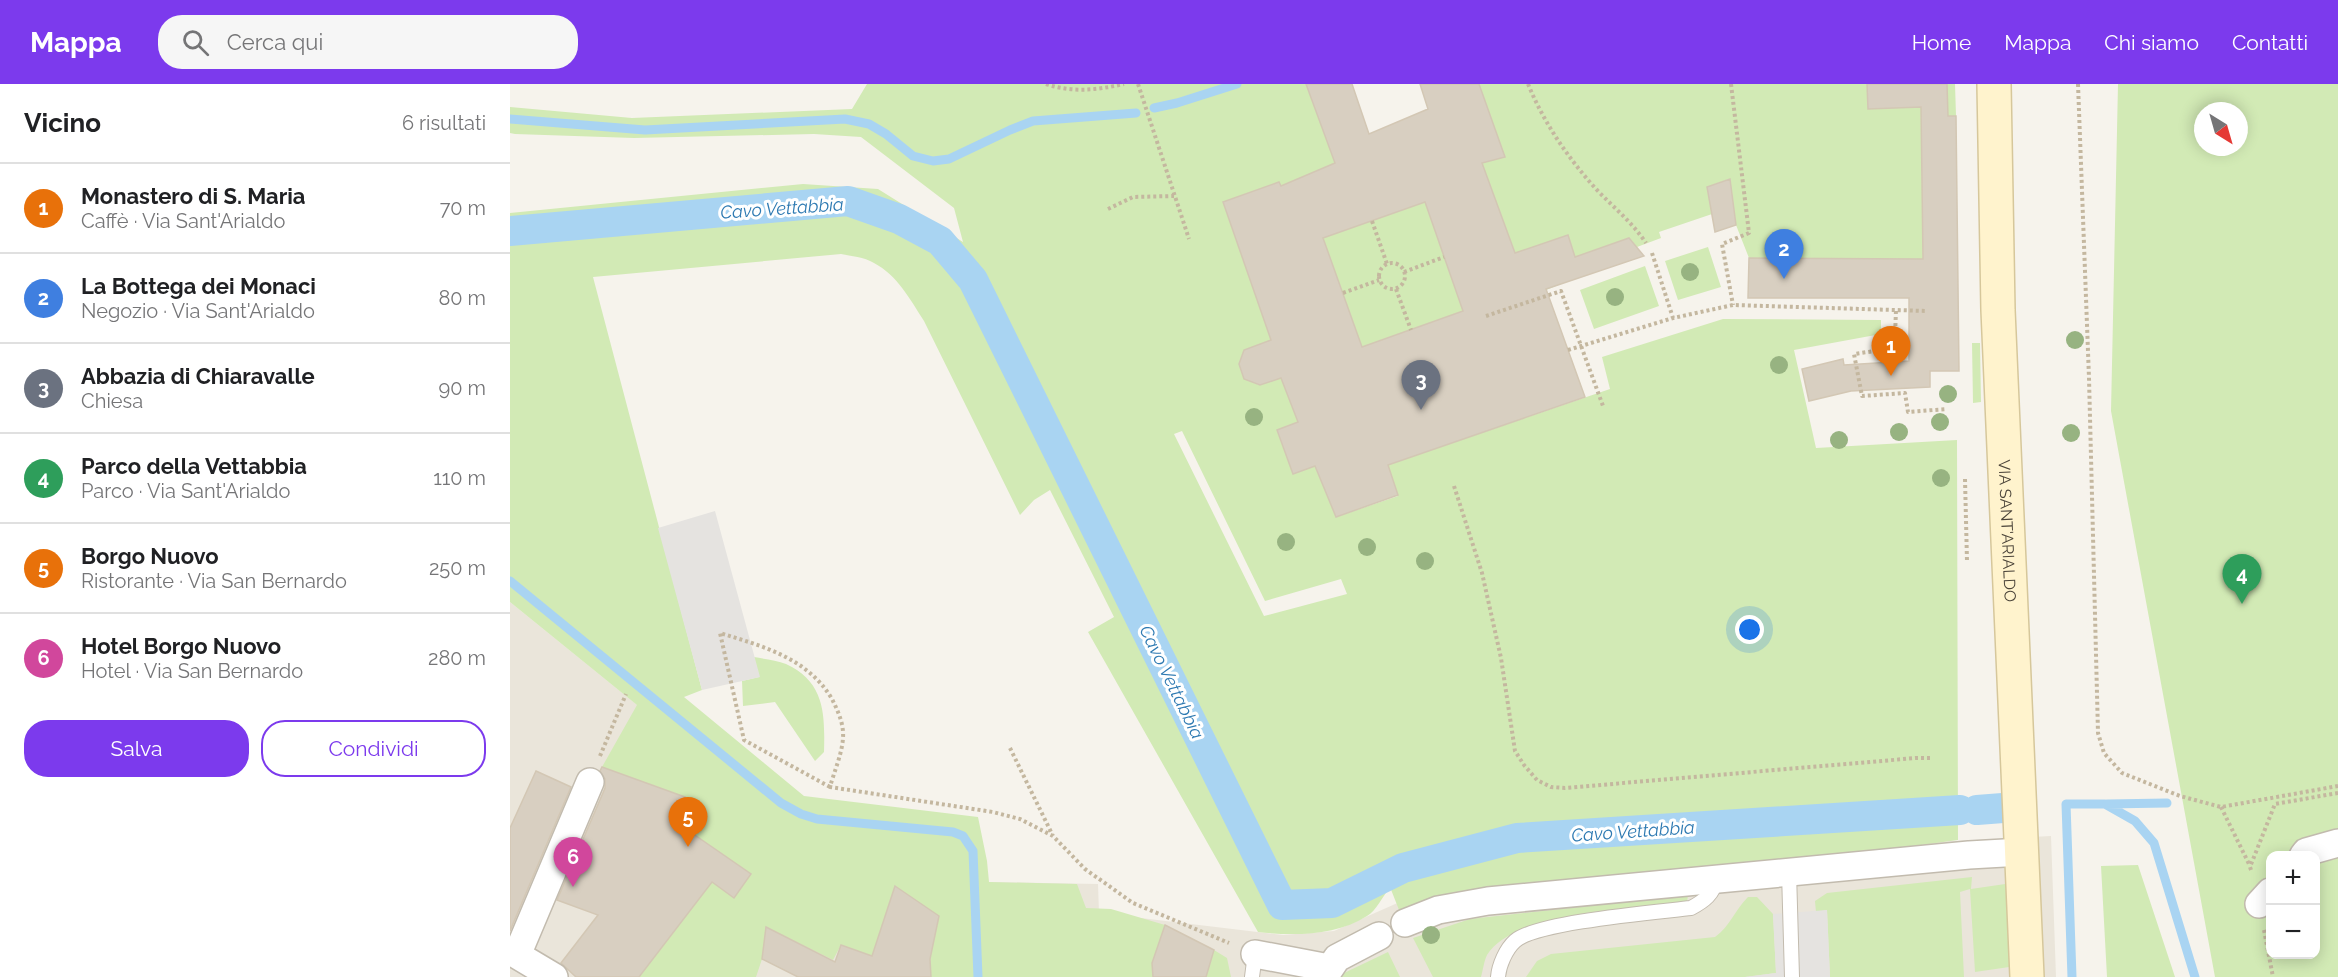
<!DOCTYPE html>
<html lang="it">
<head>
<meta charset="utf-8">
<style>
  body { margin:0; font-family:Raleway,sans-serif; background:#f6f6f6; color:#202124 }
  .controls { position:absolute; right:18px; bottom:18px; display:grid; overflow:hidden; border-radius:12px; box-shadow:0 3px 15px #0003 }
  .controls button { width:54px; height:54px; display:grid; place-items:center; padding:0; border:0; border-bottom:2px solid #e0e0e0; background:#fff; color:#202124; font:30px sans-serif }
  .compass { position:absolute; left:1684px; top:18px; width:54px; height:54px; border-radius:50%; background:#fff; box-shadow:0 3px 15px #0003; rotate:143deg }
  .you { position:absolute; left:1240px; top:546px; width:21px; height:21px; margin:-15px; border:4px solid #fff; border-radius:50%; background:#1a73e8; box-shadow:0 0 0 9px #1a73e833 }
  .badge { display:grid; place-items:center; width:39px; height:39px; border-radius:50%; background:#7c3aed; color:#fff; font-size:20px; font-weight:700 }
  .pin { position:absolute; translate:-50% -50px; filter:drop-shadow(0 2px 3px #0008) }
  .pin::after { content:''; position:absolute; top:32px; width:21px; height:18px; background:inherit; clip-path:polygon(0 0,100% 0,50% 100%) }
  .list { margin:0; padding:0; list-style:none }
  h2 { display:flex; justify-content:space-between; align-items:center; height:78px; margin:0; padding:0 24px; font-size:26px }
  h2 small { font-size:20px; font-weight:400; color:#757577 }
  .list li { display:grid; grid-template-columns:39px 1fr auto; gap:18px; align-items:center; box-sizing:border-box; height:90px; padding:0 24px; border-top:2px solid #e0e0e0 }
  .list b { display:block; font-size:22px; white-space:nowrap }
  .list p { margin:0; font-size:20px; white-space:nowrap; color:#757577 }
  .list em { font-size:20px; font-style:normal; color:#757577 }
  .actions { display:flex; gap:12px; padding:18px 24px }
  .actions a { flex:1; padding:14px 0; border:2px solid #7c3aed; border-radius:24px; text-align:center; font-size:21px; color:#7c3aed }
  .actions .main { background:#7c3aed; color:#fff }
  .icon { flex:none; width:33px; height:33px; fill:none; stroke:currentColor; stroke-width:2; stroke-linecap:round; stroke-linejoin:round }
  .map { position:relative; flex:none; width:1828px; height:893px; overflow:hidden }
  header { display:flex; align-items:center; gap:36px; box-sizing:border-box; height:84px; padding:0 30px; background:#7c3aed; color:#fff }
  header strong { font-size:28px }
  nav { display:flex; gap:33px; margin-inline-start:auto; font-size:21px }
  .search { width:420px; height:54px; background:#f6f6f6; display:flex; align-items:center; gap:15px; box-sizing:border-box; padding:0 21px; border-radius:24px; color:#757577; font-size:22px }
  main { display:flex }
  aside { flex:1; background:#fff }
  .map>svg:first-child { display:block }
</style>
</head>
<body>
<header>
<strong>Mappa</strong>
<div class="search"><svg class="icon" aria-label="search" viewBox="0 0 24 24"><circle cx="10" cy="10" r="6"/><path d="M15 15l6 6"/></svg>Cerca qui</div>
<nav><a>Home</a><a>Mappa</a><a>Chi siamo</a><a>Contatti</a></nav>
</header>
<main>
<aside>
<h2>Vicino<small>6 risultati</small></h2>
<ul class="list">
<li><span class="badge" style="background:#e8710a">1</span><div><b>Monastero di S. Maria</b><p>Caffè · Via Sant'Arialdo</p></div><em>70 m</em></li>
<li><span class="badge" style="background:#3f7fe0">2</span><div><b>La Bottega dei Monaci</b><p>Negozio · Via Sant'Arialdo</p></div><em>80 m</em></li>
<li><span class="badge" style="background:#6b7280">3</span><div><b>Abbazia di Chiaravalle</b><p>Chiesa</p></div><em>90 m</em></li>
<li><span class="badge" style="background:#2e9e5b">4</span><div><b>Parco della Vettabbia</b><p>Parco · Via Sant'Arialdo</p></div><em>110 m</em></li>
<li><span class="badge" style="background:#e8710a">5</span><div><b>Borgo Nuovo</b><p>Ristorante · Via San Bernardo</p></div><em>250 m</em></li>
<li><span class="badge" style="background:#d1479c">6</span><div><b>Hotel Borgo Nuovo</b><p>Hotel · Via San Bernardo</p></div><em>280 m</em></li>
</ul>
<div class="actions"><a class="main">Salva</a><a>Condividi</a></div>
</aside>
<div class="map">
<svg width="1828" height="893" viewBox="0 0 1828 893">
  <rect width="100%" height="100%" fill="#f6f3ec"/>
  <!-- residential -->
  <path fill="#eae5da" d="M 0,518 L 284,748 L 479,798 L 588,800 L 589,829 L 773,851 L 824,847 L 917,806 L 1330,763 L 1541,752 L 1546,893 L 0,893 Z"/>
  <!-- green -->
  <path fill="#d2eab5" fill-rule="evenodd" d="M 357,0 L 796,0 L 825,79 L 771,102 L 769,98 L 713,118 L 761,256 L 734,266 L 729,280 L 735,295 L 749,301 L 771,294 L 788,338 L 767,346 L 783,389 L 805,382 L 826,433 L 888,412 L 877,381 L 1100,305 L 1092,273 L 1213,235 L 1371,236 L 1371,250 L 1284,266 L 1306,364 L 1447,356 L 1448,756 L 891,831 L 880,803 C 873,812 866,827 857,832 C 826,852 783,852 748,848 L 578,548 L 604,533 L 540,406 L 524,416 L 510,431 L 414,237 C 400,215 387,191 364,179 C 354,173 341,172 331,170 L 83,193 L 192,606 L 174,613 L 294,712 L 468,733 L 477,777 L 479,798 L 567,800 L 576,824 L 601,825 L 655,841 L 701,876 L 704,866 L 717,874 L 721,893 L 421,893 L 420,875 L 429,832 L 385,802 L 362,872 L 331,861 L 323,876 L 256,843 L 252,875 L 246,893 L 129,893 L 194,808 L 152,763 L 224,813 L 241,790 L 166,738 L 175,713 L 92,683 L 127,621 L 0,518 L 0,129 L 293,100 L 368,105 L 453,158 L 444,124 L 351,53 L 304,50 L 124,54 L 5,50 L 0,49 L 0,23 L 122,34 L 342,25 ZM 672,347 L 755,517 L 831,495 L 837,510 L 754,532 L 664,350 Z
    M 969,0 L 1445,0 L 1446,32 L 1411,33 L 1413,175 L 1239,174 L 1226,141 L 1219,95 L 1197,103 L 1200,119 L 1205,129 L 1149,148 L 1151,154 L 1127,163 L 1119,154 L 1065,173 L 1058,151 L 1051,200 L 1021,212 L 972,79 Z
    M 1608,0 L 1828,0 L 1828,893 L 1705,893 L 1601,327 ZM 1693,27 L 1729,27 L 1729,63 L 1693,63 ZM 1760,772 L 1806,772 L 1806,870 L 1760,870 Z
    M 915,118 L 953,227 L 852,263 L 813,154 Z
    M 1198,163 L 1211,203 L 1168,216 L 1155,177 Z
    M 1135,182 L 1149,222 L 1084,245 L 1070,206 Z
    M 1462,259 L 1470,259 L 1471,318 L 1463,319 Z
    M 244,573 C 254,575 267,576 276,580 C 315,598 315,630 314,668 L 305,677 L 265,618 L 233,622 L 232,597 L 249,593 Z
    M 1628,781 L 1665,893 L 1597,893 L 1591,782 Z
    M 1462,793 L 1461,805 L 1502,799 L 1506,882 L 1465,888 L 1460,805 L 1450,808 L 1454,893 L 1320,893 L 1317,826 L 1306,828 L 1305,817 L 1317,809 Z
    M 1178,811 L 1177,818 C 1129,824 1004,827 977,871 C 974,877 973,886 971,893 L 923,893 L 903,854 L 960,835 Z
    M 1238,813 L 1247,813 L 1263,830 L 1266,889 L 1235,893 L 1016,893 L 1027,877 L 1041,870 L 1205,853 C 1221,841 1224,827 1238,813 Z
    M 878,868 L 890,893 L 832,893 L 832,890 Z"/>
  <!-- parking -->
  <path fill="#e5e3e0" d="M 205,427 L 250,593 L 192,606 L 148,444 Z
    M 1317,826 L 1320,893 L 1235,893 L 1266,889 L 1263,830 Z"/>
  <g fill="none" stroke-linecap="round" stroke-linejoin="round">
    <!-- stream -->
    <path stroke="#a9d4f2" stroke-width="9" d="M 644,24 L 667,19 L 727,0
      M 0,35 L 135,46 L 335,35 L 359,40 L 376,50 L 403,72 L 423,77 L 439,75 L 500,46 L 523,37 L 626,29
      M 0,497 L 271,719 L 291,730 L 307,735 L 443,748 L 453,752 L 463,767 L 468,893
      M 1597,720 L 1657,719
      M 1562,893 L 1556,720 L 1595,720 L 1625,737 L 1644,759 L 1685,893"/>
    <!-- canal -->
    <path stroke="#a9d4f2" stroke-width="30" d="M 0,147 L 338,117 L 389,135 L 430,157 L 463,196 L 772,821 L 822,819 L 893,784 L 1007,754 L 1450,726
      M 1467,726 L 1493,724"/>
  </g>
  <!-- building -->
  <path fill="#d8cfc1" stroke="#d3c7b4" stroke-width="1.5" fill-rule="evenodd" d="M 796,0 L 842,0 L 859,50 L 918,25 L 910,0 L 969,0 L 995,73 L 972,79 L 1005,169 L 1058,151 L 1065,173 L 1119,154 L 1134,172 L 1036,205 L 1075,313 L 878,381 L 888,411 L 826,433 L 805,382 L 783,390 L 767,346 L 788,338 L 771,294 L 750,301 L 734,295 L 729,280 L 734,266 L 761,256 L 713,118 L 769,98 L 771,102 L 825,79 ZM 915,118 L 953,227 L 852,263 L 813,154 Z
    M 1357,0 L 1437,0 L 1438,32 L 1446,32 L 1449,287 L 1420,287 L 1420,303 L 1341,307 L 1299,317 L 1292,285 L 1333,275 L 1334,281 L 1399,277 L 1399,214 L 1238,214 L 1239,174 L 1413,175 L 1411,23 L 1358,25 Z
    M 1220,95 L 1226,141 L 1205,148 L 1197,103 Z
    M 92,683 L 175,713 L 166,738 L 241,790 L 224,814 L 202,798 L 129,893 L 66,893 L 51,879 L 88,831 L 47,816 L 95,704 L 95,695 L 90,687 Z
    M 26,687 L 61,703 L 0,847 L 0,744 Z
    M 385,802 L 429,832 L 420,875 L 421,893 L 288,893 L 252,875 L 256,843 L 325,878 L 331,861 L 362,872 Z
    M 655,841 L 704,866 L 696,893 L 643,893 L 642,879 Z"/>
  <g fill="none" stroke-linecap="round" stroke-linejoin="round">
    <!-- lane casing -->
    <g stroke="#c2bbae" stroke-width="16">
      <path id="lane" d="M 1279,788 L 1282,893
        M 742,893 L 745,870
        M 988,893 C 989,881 996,865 1005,857 C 1026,838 1148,828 1181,824 C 1194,817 1204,810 1206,795"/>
    </g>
    <!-- street casing -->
    <g stroke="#c2bbae" stroke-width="30">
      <path id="street" d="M 1793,772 L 1796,768 L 1828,759
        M 1749,820 L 1760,808
        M 895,839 L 928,826 L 978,817 L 1459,771 L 1512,768
        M 745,870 L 819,884
        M 44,893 L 7,871 L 80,698
        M 814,893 L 827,874 L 869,852"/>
    </g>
    <!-- secondary casing -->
    <g stroke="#d6c79b" stroke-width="36">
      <g id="secondary">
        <path id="s1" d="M 1484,0 L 1488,226 L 1517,893"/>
      </g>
    </g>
    <!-- path -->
    <path stroke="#c4b79f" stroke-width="4" stroke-dasharray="3 3" stroke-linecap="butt" d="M 536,0 C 563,9 587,6 614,0
      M 628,0 L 679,155
      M 1018,0 C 1034,39 1058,74 1086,105 C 1103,123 1122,138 1136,159
      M 1221,0 L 1239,149 L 1212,160 L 1223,221
      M 1568,0 L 1579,294 L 1588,649 L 1594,669 L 1612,689 L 1670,712 L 1711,723 L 1828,702
      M 598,125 L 623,113 L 664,112
      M 862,137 L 877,180
      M 1142,169 L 1163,234
      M869 192a13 13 0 1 1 26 0a13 13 0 1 1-26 0Z
      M 894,188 L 934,173
      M 886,205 L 901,246
      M 833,209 L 869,196
      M 976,232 L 1051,207 L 1093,322
      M 1385,264 L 1344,270 L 1352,312 L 1395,309 L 1398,328 L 1437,325
      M 1058,266 L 1163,234 L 1223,221 L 1417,227
      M 1384,278 L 1386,226
      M 1455,395 L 1457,477
      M 944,402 L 972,489 L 991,574 L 1005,667 L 1014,681 L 1027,696 L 1041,703 L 1055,704 L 1406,674 L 1423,674
      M 500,664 L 543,752
      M 90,672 L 116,610
      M 320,703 L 234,656 L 210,549 C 252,562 298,574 322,615 C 328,627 334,640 333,654 C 332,670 324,688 320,703 L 483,728 L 510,735 L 543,752 L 575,785 L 623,819 L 719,859
      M 1711,723 L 1740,782
      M 1741,786 L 1740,783 L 1765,720 L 1828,709
      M 1754,846 L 1763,893"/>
    <!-- lane -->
    <use href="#lane" stroke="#fff" stroke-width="14"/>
    <!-- street -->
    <use href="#street" stroke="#fff" stroke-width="27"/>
    <!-- secondary -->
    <use href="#secondary" stroke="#fff3cd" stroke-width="33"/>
  </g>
  <!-- trees -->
  <g fill="#97b381">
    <circle cx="1180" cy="188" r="9"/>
    <circle cx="1105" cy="213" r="9"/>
    <circle cx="1565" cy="256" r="9"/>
    <circle cx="1269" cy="281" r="9"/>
    <circle cx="1438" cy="310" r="9"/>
    <circle cx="744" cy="333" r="9"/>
    <circle cx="1430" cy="338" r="9"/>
    <circle cx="1389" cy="348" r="9"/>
    <circle cx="1561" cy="349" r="9"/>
    <circle cx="1329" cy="356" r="9"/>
    <circle cx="1431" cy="394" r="9"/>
    <circle cx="776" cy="458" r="9"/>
    <circle cx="857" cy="463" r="9"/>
    <circle cx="915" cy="477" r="9"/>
    <circle cx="921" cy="851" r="9"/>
  </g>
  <g text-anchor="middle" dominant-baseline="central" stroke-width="6" stroke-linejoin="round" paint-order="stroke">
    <!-- street labels -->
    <g font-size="16" fill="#4b4439" stroke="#fff">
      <text stroke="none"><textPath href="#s1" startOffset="447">VIA SANT'ARIALDO</textPath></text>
    </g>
    <!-- water labels -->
    <g font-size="18" font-style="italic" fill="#2e7ab2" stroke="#fff">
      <text transform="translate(272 124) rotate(-4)">Cavo Vettabbia</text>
      <text transform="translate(662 598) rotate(64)">Cavo Vettabbia</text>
      <text transform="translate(1123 747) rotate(-4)">Cavo Vettabbia</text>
    </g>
  </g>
</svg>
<div class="controls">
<button>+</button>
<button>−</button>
</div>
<svg class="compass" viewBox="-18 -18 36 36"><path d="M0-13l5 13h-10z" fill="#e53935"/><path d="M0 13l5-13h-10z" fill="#757577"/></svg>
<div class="you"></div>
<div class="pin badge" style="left:1381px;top:292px;background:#e8710a">1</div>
<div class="pin badge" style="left:1274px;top:195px;background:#3f7fe0">2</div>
<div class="pin badge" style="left:911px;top:326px;background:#6b7280">3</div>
<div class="pin badge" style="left:1732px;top:520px;background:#2e9e5b">4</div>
<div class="pin badge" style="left:178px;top:763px;background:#e8710a">5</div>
<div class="pin badge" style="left:63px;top:803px;background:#d1479c">6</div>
</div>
</main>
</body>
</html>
